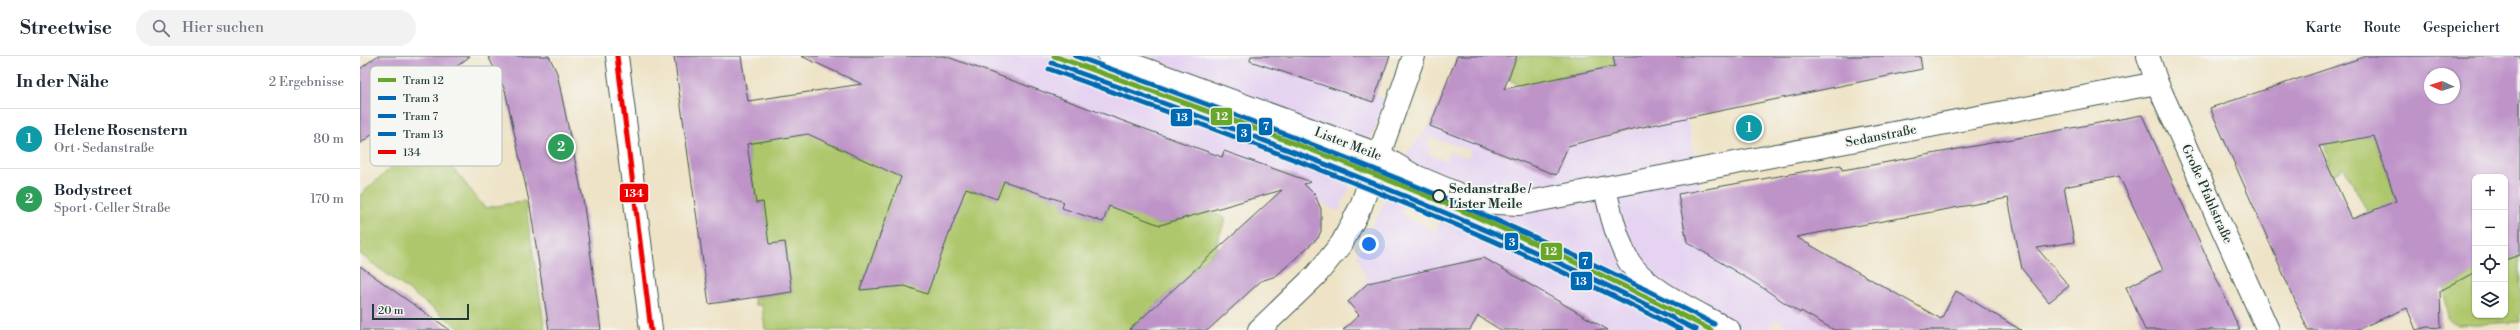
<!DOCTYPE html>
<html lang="de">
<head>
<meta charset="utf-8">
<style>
  body { margin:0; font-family:"Libre Bodoni",serif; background:#f2f2f3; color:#1f2937 }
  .controls { position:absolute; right:12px; bottom:12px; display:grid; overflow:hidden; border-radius:8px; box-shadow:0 1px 3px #0004 }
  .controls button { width:36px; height:36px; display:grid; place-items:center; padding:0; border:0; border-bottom:1px solid #e0e1e3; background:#fff; color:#1f2937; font:20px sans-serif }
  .compass { position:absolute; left:2064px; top:12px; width:36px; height:36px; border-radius:50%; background:#fff; box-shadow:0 1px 3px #0004; rotate:273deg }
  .scale { position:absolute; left:12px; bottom:10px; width:97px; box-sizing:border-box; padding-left:4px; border:2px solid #1f3d34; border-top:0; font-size:11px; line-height:14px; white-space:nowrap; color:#1f3d34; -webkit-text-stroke:3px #f6f6f2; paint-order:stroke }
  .you { position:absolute; left:1009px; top:188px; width:14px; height:14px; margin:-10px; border:3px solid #fff; border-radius:50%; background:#1a73e8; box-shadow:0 0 0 6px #1a73e833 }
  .badge { display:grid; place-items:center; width:26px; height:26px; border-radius:50%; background:#1f6fb2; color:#fff; font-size:13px; font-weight:700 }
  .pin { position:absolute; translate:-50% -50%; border:2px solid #fff; box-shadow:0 1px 4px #0006 }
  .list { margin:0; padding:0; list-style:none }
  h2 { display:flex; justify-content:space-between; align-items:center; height:52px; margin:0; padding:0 16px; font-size:17px }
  h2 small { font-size:13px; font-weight:400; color:#747a83 }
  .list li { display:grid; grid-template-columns:26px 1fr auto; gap:12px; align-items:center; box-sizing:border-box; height:60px; padding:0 16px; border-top:1px solid #e0e1e3 }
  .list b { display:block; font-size:15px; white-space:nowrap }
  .list p { margin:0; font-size:13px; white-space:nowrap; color:#747a83 }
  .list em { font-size:13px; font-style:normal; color:#747a83 }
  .icon { flex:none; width:22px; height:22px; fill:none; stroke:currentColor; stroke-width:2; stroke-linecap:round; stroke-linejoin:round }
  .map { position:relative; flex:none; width:2160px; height:274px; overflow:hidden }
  header { display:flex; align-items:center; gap:24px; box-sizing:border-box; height:56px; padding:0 20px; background:#fff; border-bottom:1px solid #e0e1e3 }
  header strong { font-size:19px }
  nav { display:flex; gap:22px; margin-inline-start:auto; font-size:14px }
  .search { width:280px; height:36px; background:#f2f2f3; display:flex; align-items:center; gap:10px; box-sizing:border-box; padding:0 14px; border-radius:22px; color:#747a83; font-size:15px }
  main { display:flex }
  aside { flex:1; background:#fff }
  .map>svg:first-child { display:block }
</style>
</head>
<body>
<header>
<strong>Streetwise</strong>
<div class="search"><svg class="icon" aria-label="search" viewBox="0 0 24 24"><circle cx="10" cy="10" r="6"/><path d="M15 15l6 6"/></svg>Hier suchen</div>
<nav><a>Karte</a><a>Route</a><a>Gespeichert</a></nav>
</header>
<main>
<aside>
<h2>In der Nähe<small>2 Ergebnisse</small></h2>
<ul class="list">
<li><span class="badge" style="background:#0f9aa8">1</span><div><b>Helene Rosenstern</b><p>Ort · Sedanstraße</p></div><em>80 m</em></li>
<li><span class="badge" style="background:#2e9e5b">2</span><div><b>Bodystreet</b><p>Sport · Celler Straße</p></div><em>170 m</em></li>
</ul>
</aside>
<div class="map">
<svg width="2160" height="274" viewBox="0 0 2160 274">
  <rect width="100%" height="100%" fill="#f6f6f2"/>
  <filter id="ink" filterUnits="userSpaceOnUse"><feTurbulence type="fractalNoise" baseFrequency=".025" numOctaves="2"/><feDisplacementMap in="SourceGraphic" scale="8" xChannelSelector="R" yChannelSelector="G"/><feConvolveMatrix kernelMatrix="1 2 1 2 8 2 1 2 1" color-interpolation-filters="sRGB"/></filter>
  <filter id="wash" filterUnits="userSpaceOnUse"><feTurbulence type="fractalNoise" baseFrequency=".012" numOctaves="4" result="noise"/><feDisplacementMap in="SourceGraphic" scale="16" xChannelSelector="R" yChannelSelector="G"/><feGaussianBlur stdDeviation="0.9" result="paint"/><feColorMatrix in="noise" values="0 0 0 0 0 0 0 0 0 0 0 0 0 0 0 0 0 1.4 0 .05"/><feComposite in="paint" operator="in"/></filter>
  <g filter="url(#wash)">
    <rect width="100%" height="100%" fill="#eee3c6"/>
    <!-- built -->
    <path fill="#e5d3f1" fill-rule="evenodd" d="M 585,0 L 905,0 L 1008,34 L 1026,45 L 979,156 L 930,130 L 862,101 Z
      M 1327,62 L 1341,134 L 1318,139 L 1319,141 L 1423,244 L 1474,274 L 1430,274 L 1431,272 L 1415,263 L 1409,274 L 1249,274 L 1126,203 L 1008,227 L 997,199 L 1022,152 L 1041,104 L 1070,70 L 1196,119 L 1208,90 ZM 1070,81 L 1110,94 L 1109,102 L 1089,96 L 1086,105 L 1068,98 L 1070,91 L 1079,94 L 1067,89 ZM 1081,147 L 1083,156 L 1076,176 L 1041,158 L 1044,149 L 1059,155 Z"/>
    <!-- green -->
    <path fill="#afc76c" stroke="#678250" d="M 1157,0 L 1253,0 L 1255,10 L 1196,22 L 1196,40 L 1172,36 L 1148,23 Z
      M 48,56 L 125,152 L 165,145 L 185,274 L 102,274 L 0,198 L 0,139 L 32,111 L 12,83 Z
      M 461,69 L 464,86 L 501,103 L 503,101 L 531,101 L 562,158 L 531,147 L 500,234 L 605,132 L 637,143 L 644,125 L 669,133 L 705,141 L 702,152 L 743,166 L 750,148 L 800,169 L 828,161 L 834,145 L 844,154 L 866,162 L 856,188 L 859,191 L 769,274 L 408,274 L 405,273 L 402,249 L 395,249 L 394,242 L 432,236 L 425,186 L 386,192 L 379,175 L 407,170 L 403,146 L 396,147 L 386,81 L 428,81 L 445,79 L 445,72 Z
      M 1962,78 L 2014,80 L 2036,145 L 2019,178 L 1984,111 L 1972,120 L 1937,135 L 1934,124 L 1969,108 Z
      M 2160,199 L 2160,266 L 2098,269 L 2087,262 L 2085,232 L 2115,216 L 2115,259 L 2145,259 L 2145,204 Z"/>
    <g id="blocks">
      <!-- building -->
      <path fill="#be93c8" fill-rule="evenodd" d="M 17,0 L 110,0 L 0,88 L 0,13 Z
        M 128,0 L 189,0 L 197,17 L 223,143 L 241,274 L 189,274 L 170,150 L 145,34 Z
        M 314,0 L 381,0 L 388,45 L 502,28 L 441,0 L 585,0 L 862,101 L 864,95 L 951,126 L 944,128 L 955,139 L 961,153 L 961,175 L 958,182 L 916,220 L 901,225 L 848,274 L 769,274 L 922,134 L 800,169 L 749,150 L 743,166 L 702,152 L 704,146 L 644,125 L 637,143 L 606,132 L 567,238 L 545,230 L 500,234 L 541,121 L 448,78 L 387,88 L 396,147 L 403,146 L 409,188 L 425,186 L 432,236 L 349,248 Z
        M 891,0 L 1030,0 L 1013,46 L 890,5 Z
        M 1097,0 L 1157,0 L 1144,33 L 1255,10 L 1253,0 L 1560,0 L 1562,13 L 1268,74 L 1208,90 L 1196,119 L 1070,70 Z
        M 2007,0 L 2160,0 L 2160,199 L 2145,204 L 2145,121 L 2115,121 L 2115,216 L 2080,235 L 2081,272 L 2067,271 L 2056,274 L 2047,252 L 1996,274 L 1948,274 L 1850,52 ZM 2070,18 L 2094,18 L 2094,42 L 2070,42 ZM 2014,80 L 2036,145 L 1992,163 L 1959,90 Z
        M 1782,59 L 1880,274 L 1785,274 L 1766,231 L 1803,214 L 1759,120 L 1704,131 L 1714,186 L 1677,192 L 1709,230 L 1689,246 L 1662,213 L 1648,142 L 1436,181 L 1581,263 L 1596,235 L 1661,274 L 1474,274 L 1441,255 L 1440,257 L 1403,232 L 1327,186 L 1318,138 L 1481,109 L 1482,114 L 1512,109 Z
        M 1124,202 L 1248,274 L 1141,274 L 1118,260 L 1110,274 L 983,274 L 999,259 L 988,246 L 1008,227 Z
        M 0,210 L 37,237 L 90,274 L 0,274 Z"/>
    </g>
  </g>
  <g filter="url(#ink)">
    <use href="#blocks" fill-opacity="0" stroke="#3e564a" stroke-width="1"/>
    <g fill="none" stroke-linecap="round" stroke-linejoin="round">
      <!-- minor casing -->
      <g stroke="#3e564a" stroke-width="24">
        <path id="minor" d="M 257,0 L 291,274
          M 749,0 L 1018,98 L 1053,119 L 1117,146 L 1159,148 L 1797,27
          M 1788,0 L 1797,27 L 1908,274
          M 1245,132 C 1250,156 1256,180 1267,202 C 1283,233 1340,257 1369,274
          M 899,274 L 956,219 L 982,187 L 1001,150 L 1054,0"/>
      </g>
      <!-- minor -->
      <use href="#minor" stroke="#fff" stroke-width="22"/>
      <!-- bus-1 casing -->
      <g stroke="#f6f6f2" stroke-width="8">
        <path id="bus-1" d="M 257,0 L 291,274"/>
      </g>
      <!-- bus-1 -->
      <use href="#bus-1" stroke="#e00" stroke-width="5"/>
      <!-- tram-1 casing -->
      <g stroke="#f6f6f2" stroke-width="8">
        <path id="tram-1" d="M 694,0 C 834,50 975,100 1112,159 C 1193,195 1272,233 1351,274"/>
      </g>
      <!-- tram-2 casing -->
      <g stroke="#f6f6f2" stroke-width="8">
        <path id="tram-2" d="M 692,7 C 911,85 1129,166 1336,274"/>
      </g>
      <!-- tram-3 casing -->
      <g stroke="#f6f6f2" stroke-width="8">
        <path id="tram-3" d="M 715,0 C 934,79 1147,160 1354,268"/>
      </g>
      <!-- tram-4 casing -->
      <g stroke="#f6f6f2" stroke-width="8">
        <path id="tram-4" d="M 689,13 C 904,90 1118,169 1321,274"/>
      </g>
      <!-- tram-1 -->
      <use href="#tram-1" stroke="#69a62c" stroke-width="5"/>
      <!-- tram-2 -->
      <use href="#tram-2" stroke="#0069b4" stroke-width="5"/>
      <!-- tram-3 -->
      <use href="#tram-3" stroke="#0069b4" stroke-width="5"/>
      <!-- tram-4 -->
      <use href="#tram-4" stroke="#0069b4" stroke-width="5"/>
    </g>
  </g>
  <!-- markers -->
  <circle fill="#f6f6f2" stroke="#1f3d34" stroke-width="2" cx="1079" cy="140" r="6"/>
  <g text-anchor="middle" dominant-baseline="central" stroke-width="4" stroke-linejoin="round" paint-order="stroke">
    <!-- street labels -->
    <g font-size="13" fill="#1f3d34" stroke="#f6f6f2">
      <text transform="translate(1521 80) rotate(-11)">Sedanstraße</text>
      <text transform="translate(988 88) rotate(21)">Lister Meile</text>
      <text transform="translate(1847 138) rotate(66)">Große Pfahlstraße</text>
    </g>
    <!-- stop labels -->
    <g font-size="13" font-weight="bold" fill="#1f3d34" stroke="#f6f6f2" text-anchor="start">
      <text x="1089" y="133">Sedanstraße /<tspan x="1089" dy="15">Lister Meile</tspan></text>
    </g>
  </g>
  <!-- legend -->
  <rect x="10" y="10" width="132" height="100" rx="6" fill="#f6f6f2" stroke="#b6beb9" stroke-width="1"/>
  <rect x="18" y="22" width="18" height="4" fill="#69a62c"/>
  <rect x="18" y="40" width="18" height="4" fill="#0069b4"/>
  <rect x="18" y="58" width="18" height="4" fill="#0069b4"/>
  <rect x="18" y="76" width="18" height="4" fill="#0069b4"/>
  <rect x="18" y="94" width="18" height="4" fill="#e00"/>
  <g font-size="11" fill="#1f3d34">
    <text x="43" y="28">Tram 12</text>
    <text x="43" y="46">Tram 3</text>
    <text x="43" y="64">Tram 7</text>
    <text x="43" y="82">Tram 13</text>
    <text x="43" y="100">134</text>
  </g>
  <g stroke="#f6f6f2" stroke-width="1.5">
    <rect x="850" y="51" width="23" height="19" rx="4" fill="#69a62c"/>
    <rect x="810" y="52" width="23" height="19" rx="4" fill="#0069b4"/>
    <rect x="898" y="61" width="15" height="19" rx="4" fill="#0069b4"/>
    <rect x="876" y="67" width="16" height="20" rx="4" fill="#0069b4"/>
    <rect x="259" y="127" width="30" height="20" rx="4" fill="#e00"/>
    <rect x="1144" y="176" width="15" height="19" rx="4" fill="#0069b4"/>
    <rect x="1180" y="186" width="23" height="19" rx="4" fill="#69a62c"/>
    <rect x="1218" y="195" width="15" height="19" rx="4" fill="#0069b4"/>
    <rect x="1210" y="215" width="23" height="20" rx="4" fill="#0069b4"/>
  </g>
  <g font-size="11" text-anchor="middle" font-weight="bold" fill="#fff">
    <text x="862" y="64">12</text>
    <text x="822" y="65">13</text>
    <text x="906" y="74">7</text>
    <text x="884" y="81">3</text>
    <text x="274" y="141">134</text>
    <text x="1152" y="190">3</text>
    <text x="1191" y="199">12</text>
    <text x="1225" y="209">7</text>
    <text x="1221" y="229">13</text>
  </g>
</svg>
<div class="controls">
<button>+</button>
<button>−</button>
<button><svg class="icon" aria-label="locate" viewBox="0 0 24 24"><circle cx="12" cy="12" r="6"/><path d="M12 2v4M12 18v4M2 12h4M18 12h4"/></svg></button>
<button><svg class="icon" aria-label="layers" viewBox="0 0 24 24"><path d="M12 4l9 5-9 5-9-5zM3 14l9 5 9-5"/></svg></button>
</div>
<svg class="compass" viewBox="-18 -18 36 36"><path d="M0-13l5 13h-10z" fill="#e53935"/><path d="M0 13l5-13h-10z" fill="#747a83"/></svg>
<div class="scale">20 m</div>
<div class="you"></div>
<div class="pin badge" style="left:1389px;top:72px;background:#0f9aa8">1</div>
<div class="pin badge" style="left:201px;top:91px;background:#2e9e5b">2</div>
</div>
</main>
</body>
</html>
